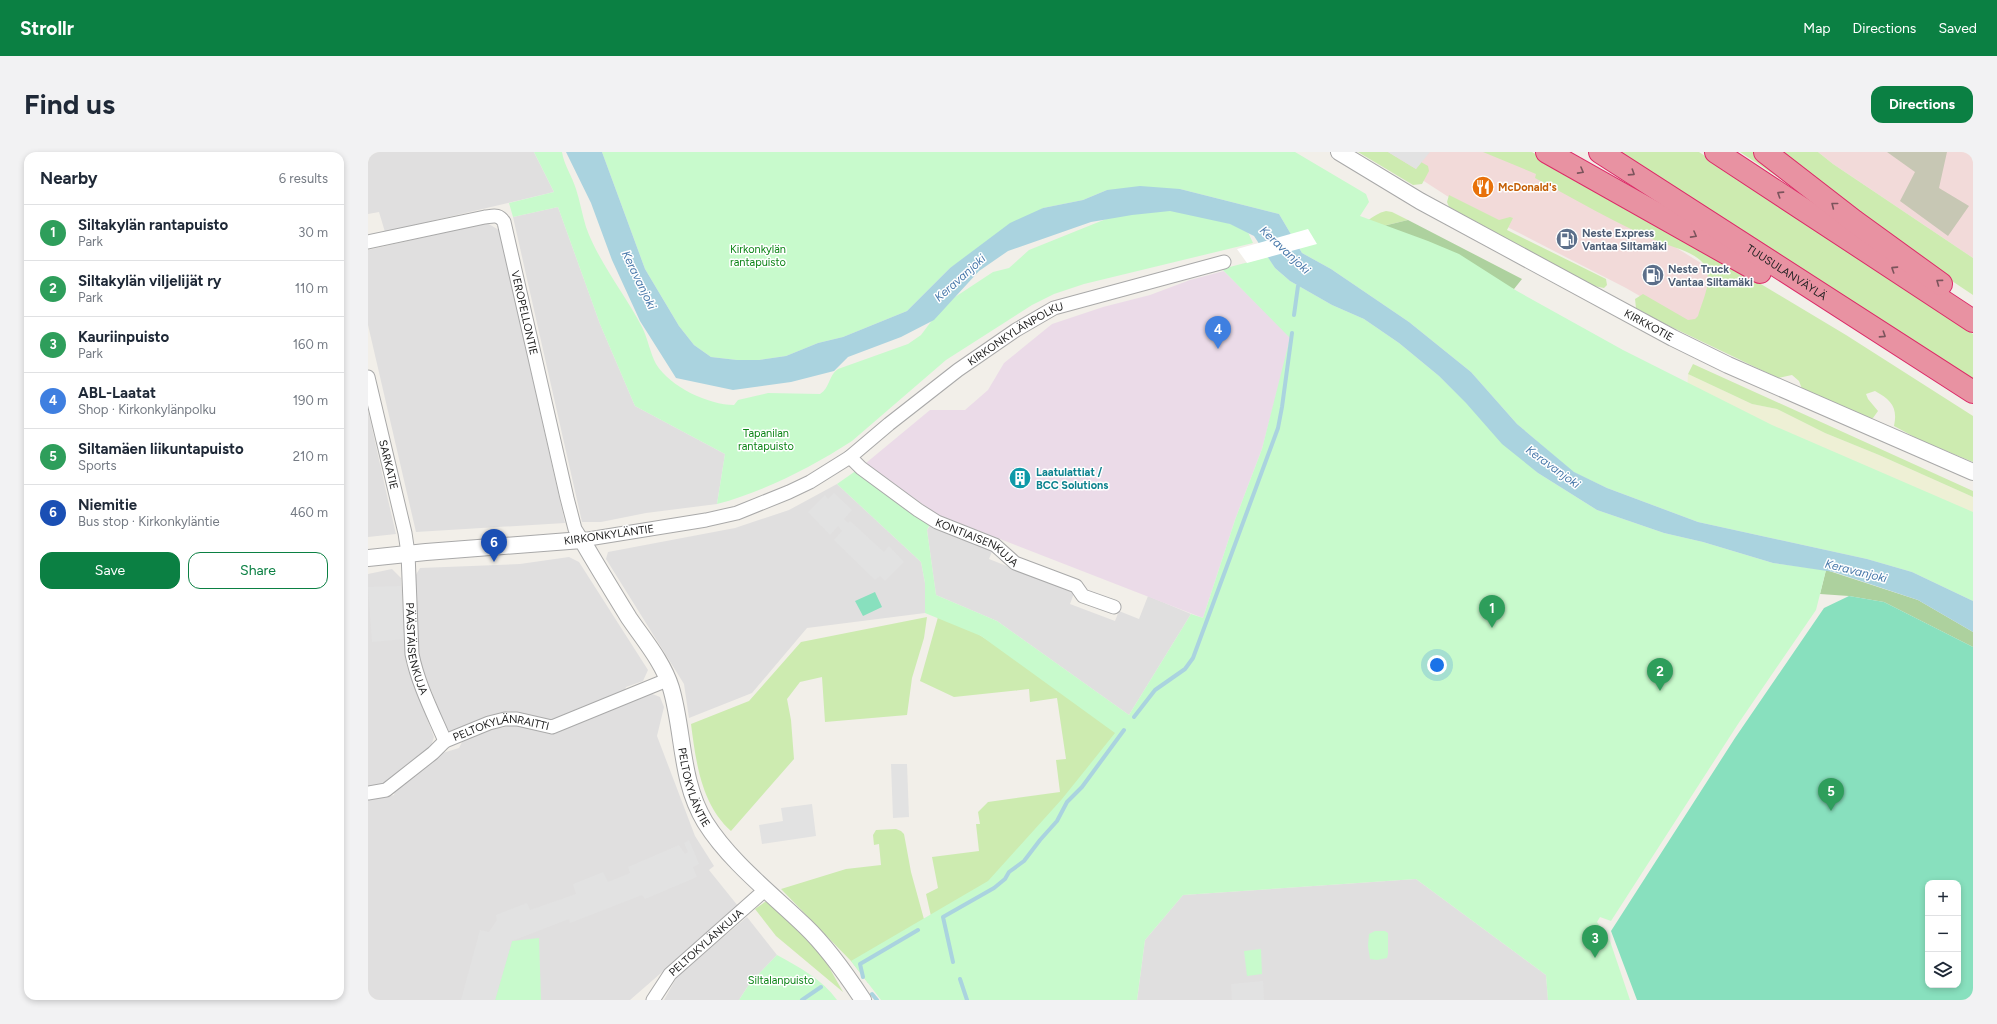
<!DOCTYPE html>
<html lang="en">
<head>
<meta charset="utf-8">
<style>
  body { margin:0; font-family:Figtree,sans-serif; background:#f2f2f3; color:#1f2937 }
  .controls { position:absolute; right:12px; bottom:12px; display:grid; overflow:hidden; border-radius:8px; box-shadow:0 2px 6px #0003 }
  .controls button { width:36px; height:36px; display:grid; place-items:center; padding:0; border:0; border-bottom:1px solid #e0e1e3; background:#fff; color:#1f2937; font:20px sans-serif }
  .you { position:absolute; left:1069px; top:513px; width:14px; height:14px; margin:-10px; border:3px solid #fff; border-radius:50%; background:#1a73e8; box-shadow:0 0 0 6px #1a73e833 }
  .badge { display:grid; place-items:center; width:26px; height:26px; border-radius:50%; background:#0b8043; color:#fff; font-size:13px; font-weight:700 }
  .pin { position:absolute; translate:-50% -33px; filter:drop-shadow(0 1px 2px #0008) }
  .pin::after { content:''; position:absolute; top:21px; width:14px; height:12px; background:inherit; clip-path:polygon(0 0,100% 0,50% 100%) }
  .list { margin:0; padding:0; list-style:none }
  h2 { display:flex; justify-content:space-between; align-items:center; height:52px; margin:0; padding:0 16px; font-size:17px }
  h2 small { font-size:13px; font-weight:400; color:#747a83 }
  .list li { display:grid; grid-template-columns:26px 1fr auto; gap:12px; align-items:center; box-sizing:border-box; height:56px; padding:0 16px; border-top:1px solid #e0e1e3 }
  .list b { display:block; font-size:15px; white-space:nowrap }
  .list p { margin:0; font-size:13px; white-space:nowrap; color:#747a83 }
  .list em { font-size:13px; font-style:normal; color:#747a83 }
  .actions { display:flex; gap:8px; padding:12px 16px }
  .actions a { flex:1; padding:9px 0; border:1px solid #0b8043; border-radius:12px; text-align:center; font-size:14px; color:#0b8043 }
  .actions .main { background:#0b8043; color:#fff }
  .icon { flex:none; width:22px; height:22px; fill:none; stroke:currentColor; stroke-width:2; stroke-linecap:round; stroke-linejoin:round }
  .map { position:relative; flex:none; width:1605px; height:848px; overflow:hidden; border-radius:12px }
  header { display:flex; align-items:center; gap:24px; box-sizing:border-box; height:56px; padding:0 20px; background:#0b8043; color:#fff }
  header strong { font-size:19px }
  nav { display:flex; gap:22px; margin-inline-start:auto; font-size:14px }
  .intro { display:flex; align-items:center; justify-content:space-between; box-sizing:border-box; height:96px; padding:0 24px }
  h1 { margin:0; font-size:28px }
  .button { padding:10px 18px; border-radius:12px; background:#0b8043; color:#fff; font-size:14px; font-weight:700 }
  main { display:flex; gap:24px; padding:0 24px }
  aside { flex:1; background:#fff; border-radius:12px; box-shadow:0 2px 6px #0003 }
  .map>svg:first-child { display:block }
</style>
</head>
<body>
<header>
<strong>Strollr</strong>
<nav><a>Map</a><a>Directions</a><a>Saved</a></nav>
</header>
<div class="intro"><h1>Find us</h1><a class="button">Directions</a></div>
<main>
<aside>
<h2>Nearby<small>6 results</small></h2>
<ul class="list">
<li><span class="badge" style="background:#2e9e5b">1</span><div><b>Siltakylän rantapuisto</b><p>Park</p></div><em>30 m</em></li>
<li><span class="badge" style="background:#2e9e5b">2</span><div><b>Siltakylän viljelijät ry</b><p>Park</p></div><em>110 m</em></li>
<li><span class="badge" style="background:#2e9e5b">3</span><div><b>Kauriinpuisto</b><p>Park</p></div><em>160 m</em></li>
<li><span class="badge" style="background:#3f7fe0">4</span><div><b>ABL-Laatat</b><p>Shop · Kirkonkylänpolku</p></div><em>190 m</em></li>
<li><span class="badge" style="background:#2e9e5b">5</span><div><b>Siltamäen liikuntapuisto</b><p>Sports</p></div><em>210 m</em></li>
<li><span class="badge" style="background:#1a4fb4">6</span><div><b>Niemitie</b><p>Bus stop · Kirkonkyläntie</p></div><em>460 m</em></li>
</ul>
<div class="actions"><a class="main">Save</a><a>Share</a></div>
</aside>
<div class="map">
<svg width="1605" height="848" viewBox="0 0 1605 848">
  <rect width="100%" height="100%" fill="#f2efe9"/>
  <!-- residential -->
  <path fill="#e0dfdf" d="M 0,0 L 166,0 L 186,40 L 17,80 L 11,60 L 0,62 Z
    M 190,55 L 232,172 L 267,254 L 357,302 L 349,352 L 278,361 L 233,370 L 214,370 L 145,65 Z
    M 119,71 L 131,78 L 197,371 L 48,380 L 0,173 L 0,98 Z
    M 0,258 L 18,339 L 28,382 L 0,385 Z
    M 469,332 L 553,410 L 557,431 L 557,461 L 439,476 L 384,541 L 321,566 L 316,532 L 238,407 L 240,400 L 367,376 L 421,358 Z
    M 563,372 L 625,397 L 621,407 L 706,441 L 702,452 L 747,469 L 751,459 L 771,467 L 780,444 L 823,462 L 761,563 L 629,469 L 568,443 L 559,378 Z
    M 201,405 L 211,410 L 280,518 L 275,529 L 258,535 L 256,541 L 182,570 L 140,559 L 91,580 L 81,579 L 77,573 L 52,510 L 46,426 L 52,416 L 152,412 Z
    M 24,417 L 33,426 L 38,511 L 66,585 L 63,594 L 14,632 L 0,635 L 0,422 Z
    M 279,540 L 292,545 L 296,555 L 289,584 L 327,684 L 346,714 L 341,718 L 370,754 L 262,848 L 0,848 L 0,646 L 3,648 L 26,643 L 28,632 L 68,603 L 91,596 L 96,586 L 124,574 L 134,576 L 148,571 L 186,582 L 202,575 L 205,569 Z
    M 1048,727 L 1178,823 L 1180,848 L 769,848 L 777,788 L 815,743 Z
    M 379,765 L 409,803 L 382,831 L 371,848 L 296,848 L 310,823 Z"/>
  <!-- commercial -->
  <path fill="#f2dad9" d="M 1011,0 L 1128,0 L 1252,61 L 1341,116 L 1334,180 L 1258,136 L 1079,44 Z
    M 1450,0 L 1605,0 L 1605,106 L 1465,12 Z"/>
  <!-- industrial -->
  <path fill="#ebdbe8" d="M 856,119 L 923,186 L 894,297 L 867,368 L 835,466 L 568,362 L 498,311 L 562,258 L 597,258 L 620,238 L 636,211 L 684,172 L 735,155 L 782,143 L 822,128 Z"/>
  <!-- construction -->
  <path fill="#c7c7b4" d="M 1519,0 L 1579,0 L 1571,36 L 1601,54 L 1580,84 L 1532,49 L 1547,20 Z"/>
  <!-- farmland -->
  <path fill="#eef0d5" d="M 1320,222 L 1384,252 L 1409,257 L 1457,281 L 1511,303 L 1605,345 L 1605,395 L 1384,307 L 1319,239 Z"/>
  <!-- grass -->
  <path fill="#cdebb0" d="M 990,0 L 1020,0 L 1048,17 L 1053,10 L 1060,14 L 1061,19 L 1054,32 L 1045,33 Z
    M 1115,0 L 1164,0 L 1306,80 L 1478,183 L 1605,264 L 1605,310 L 1552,288 L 1526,274 C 1530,255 1523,248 1507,239 L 1498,242 L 1500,247 L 1510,259 L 1505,266 L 1499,266 L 1434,237 L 1431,229 L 1424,223 L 1410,226 L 1291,169 L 1268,156 L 1267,147 L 1275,142 L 1320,168 L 1327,167 L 1330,164 C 1334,149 1347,125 1335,111 C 1326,100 1302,94 1289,89 C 1247,71 1207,47 1167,26 L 1168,22 Z
    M 1253,0 L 1331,0 L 1605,182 L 1605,227 Z
    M 1372,0 L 1387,0 L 1446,49 Z
    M 1413,0 L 1450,0 L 1465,12 L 1605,106 L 1605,143 L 1581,127 Z
    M 1081,43 L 1131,68 L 1142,65 L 1145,66 L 1139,78 L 1238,127 L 1239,133 L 1236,136 L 1226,134 L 1081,55 L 1079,50 Z
    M 1018,59 L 1024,60 L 1040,68 L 982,82 C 994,75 1004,62 1018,59 Z
    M 1325,212 L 1605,339 L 1605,345 L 1511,303 L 1457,281 L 1409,257 L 1384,252 L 1320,222 Z
    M 572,458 L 824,617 L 565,773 L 558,742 L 570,736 L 564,705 L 611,699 L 608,672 L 612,672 L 610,660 L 620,650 L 692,640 L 688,608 L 698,607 L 689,546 L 662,550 L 661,537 L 586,545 L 552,529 Z
    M 559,465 L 556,486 L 544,526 L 539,563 L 457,570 L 454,525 L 432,530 L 419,547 L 423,568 L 426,607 L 363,679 C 333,652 328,610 323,572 L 381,549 L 433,490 Z
    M 528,677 L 533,679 L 536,682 L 543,720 L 565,800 L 500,831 L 483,809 L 413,737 L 478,717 L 513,713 L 511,692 L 506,693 L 505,683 L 508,678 Z
    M 397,750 L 401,750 L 442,789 L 457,808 L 475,840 L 408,784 L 387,757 Z"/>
  <!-- forest -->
  <path fill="#add19e" d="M 1040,68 L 1154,127 L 1146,137 L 962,87 Z
    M 1458,418 L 1550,448 L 1605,480 L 1605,495 L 1516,450 L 1481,444 L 1452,442 Z"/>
  <!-- park -->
  <path fill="#c8facc" d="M 166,0 L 194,0 C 196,13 204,24 208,37 C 212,49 214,62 218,75 C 231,111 257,142 274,175 C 280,187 282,201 288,212 C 302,235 341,253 366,253 L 370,248 L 400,241 L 452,242 C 462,236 460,224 470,217 L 540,192 L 553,183 L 565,167 L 587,145 L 625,120 L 641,116 L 661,98 L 743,65 L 793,57 L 843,65 L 879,78 L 885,91 L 716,132 L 686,142 L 664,153 L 578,208 L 484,289 C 442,316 397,339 349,352 L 357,302 L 267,254 L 232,172 L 190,55 L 145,65 L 141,51 L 186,40 Z
    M 234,0 L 927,0 L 998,42 L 1001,50 L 992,64 L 1060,89 L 1091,102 L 1149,139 L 1255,198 L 1404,273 L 1605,360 L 1605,449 L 1544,420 L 1499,407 L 1330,370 L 1239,336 L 1205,320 L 1149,272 L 1103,220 L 1041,170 L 963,117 L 934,101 L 911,62 L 812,37 L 739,38 L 715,48 L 675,56 L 582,116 L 539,159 L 475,185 L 450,191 L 418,204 L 391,208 L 369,208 L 343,205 L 326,193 L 311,174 L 277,117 Z
    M 900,105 L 907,116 L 922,129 L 964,153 L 996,167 L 1031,191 L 1071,224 L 1170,321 L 1229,358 L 1296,381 L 1335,390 L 1405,411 L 1458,418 L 1448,458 L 1370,572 L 1243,769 L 1232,765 L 1229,770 L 1242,789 L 1262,848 L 1180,848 L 1178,823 L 1048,727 L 815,743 L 777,788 L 769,848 L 513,848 L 483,809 L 620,729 L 694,647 L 747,581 L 613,484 L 557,461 L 557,431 L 553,410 L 469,332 L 489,318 L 562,372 L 559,378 L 568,443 L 629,469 L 761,563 L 823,462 L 835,466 L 867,368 L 894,297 L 922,186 L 854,117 Z
    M 1007,779 L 1017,779 L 1020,781 L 1020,802 L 1019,806 L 1009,808 L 1002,807 L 1000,794 L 1001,782 Z
    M 171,786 L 173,848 L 127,848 L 144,789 Z
    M 893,797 L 894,822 L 879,824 L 876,799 Z
    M 409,803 C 431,815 454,827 469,848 L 371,848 L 382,831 Z"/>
  <!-- pitch -->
  <path fill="#88e0be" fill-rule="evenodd" d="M 507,440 L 514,455 L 495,464 L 487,449 Z
    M 1481,444 L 1516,450 L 1605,495 L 1605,848 L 1269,848 L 1243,779 L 1367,586 L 1456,456 ZM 1560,731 L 1590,731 L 1590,833 L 1560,833 Z"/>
  <!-- parking -->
  <path fill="#e2e2e2" d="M 1020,0 L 1062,0 L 1048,17 Z
    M 466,341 L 484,358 L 476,367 L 480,371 L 482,369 L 516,400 L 521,394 L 536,410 L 517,429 L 512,424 L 507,428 L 466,388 L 474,379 L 470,374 L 462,383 L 440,360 L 457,343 L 460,347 Z
    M 33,434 L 37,487 L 4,490 L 0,435 Z
    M 523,612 L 539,612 L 541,665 L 525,666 Z
    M 444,652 L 448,684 L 394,692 L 391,673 L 415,669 L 413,656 Z
    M 321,688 L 331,712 L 325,715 L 329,725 L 277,747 L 274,743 L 202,771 L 201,767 L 144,789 L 127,848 L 93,848 L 112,778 L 121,780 L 129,768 L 128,763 L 159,751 L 162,758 L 208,742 L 205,732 L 235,720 L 240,730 L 262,721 L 260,715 L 311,693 L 317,702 L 320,700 L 316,691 Z
    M 895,829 L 896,848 L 864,848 L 863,832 Z"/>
  <!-- water -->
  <path fill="#aad3df" d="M 198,0 L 234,0 L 277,117 L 311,174 L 326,193 L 343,205 L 369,208 L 391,208 L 418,204 L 450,191 L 475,185 L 539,159 L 582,116 L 642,71 L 675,56 L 715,48 L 739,38 L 772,34 L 812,37 L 911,62 L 934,101 L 963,117 L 1041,170 L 1103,220 L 1149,272 L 1206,320 L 1239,336 L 1330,370 L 1499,407 L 1544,420 L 1605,449 L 1605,480 L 1550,448 L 1466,420 L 1405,411 L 1335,390 L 1296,381 L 1229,358 L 1170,321 L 1134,292 L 1098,251 L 1071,224 L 1031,191 L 996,167 L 964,153 L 922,129 L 907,116 L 886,84 L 862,72 L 802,59 L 764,63 L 723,70 L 640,99 L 611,119 L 566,168 L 533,185 L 480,205 L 466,219 L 423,230 L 365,238 L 308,226 L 272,169 L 244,108 L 223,51 Z"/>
  <!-- pier -->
  <path fill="#fff" d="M 940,77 L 949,92 L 879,111 L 869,97 Z"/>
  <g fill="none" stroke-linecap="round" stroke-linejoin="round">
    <!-- stream -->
    <path stroke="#aad3df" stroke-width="4" d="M 926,163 L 930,134
      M 766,565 L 787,538 L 817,517 L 825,506 L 910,276 L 914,255 L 924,181
      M 585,810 L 575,765 L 626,736 L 637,727 L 641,720 L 656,709 L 672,688 L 689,669 L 699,650 L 714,635 L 756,578
      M 495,825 L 492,812 L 550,778
      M 592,827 L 599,848
      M 504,842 L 509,848
      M 434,848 L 453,835"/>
    <!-- minor casing -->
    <g stroke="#a9a9a9" stroke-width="15">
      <g id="minor">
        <path id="s1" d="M 0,90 L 117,65 C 126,64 131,62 136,70 L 199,346 L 207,377 L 214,388 L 338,368 L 369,361 L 421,340 L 442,330 L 482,305 L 521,272 L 590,218 L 648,178 L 686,156 L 856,110"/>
        <path id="s2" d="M 0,225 L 37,381 L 40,401 L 44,502 C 50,532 65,561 77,589"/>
        <path id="s3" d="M 482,305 L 493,316 L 550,358 L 569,370 L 627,393 L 647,411 L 708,434 L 715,444 L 746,455"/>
        <path id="s4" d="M 0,641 L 18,638 L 65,601 L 77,589 L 121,571 L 137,567 L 149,567 L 184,575 L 299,528"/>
        <path id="s5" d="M 285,848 L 302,822 L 398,737"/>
      </g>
    </g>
    <!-- tertiary casing -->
    <g stroke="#a9a9a9" stroke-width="18">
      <g id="tertiary">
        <path id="s6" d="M 971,0 L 1052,49 L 1305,186 L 1360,213 L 1605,320"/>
        <path id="s7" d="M 0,406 L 58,400 L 214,388 C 229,414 245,440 261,466 C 276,488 295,510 303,536 C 316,580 312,629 337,670 C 362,710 404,742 437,774 C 460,796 478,822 495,848"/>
      </g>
    </g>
    <!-- motorway casing -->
    <g stroke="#dc2a67" stroke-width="24">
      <g id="motorway">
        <path d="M 1179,0 L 1392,120"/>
        <path id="s8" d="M 1232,0 L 1605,240"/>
        <path d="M 1348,0 L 1605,169"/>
        <path d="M 1397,0 L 1486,69 L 1573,132"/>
      </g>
    </g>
    <!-- minor -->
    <use href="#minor" stroke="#fff" stroke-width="13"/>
    <!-- tertiary -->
    <use href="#tertiary" stroke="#fff" stroke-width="16"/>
    <!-- motorway -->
    <use href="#motorway" stroke="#e892a2" stroke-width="22"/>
  </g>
  <!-- one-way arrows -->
  <defs><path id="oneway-chevron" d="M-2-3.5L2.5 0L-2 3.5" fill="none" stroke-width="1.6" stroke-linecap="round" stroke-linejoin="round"/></defs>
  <g stroke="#7b545c">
    <use href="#oneway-chevron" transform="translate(1213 19) rotate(29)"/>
    <use href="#oneway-chevron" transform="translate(1264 21) rotate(33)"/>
    <use href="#oneway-chevron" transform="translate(1412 42) rotate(-147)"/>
    <use href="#oneway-chevron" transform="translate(1466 53) rotate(-142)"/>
    <use href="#oneway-chevron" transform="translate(1326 83) rotate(29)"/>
    <use href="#oneway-chevron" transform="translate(1526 117) rotate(-147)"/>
    <use href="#oneway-chevron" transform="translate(1571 130) rotate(-144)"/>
    <use href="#oneway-chevron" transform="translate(1515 183) rotate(33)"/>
  </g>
  <!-- icons -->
  <defs>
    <g id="restaurant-disc" transform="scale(1.15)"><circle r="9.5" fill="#e8710a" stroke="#fff"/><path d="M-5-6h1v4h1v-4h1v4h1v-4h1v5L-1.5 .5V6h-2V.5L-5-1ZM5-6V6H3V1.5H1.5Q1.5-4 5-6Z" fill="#fff"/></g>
    <g id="fuel-disc" transform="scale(1.15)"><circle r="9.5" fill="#5c6f8a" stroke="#fff"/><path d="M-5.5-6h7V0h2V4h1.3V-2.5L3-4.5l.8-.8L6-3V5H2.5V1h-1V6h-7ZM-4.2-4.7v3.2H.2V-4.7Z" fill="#fff"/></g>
    <g id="building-disc" transform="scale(1.15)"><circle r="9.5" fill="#0f9aa8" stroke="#fff"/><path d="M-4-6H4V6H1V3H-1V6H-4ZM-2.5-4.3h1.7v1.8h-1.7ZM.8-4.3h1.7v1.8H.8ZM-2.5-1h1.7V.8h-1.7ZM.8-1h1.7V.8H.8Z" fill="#fff"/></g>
  </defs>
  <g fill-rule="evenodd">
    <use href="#restaurant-disc" x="1115" y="35"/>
    <use href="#fuel-disc" x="1199" y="87"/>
    <use href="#fuel-disc" x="1285" y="123"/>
    <use href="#building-disc" x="652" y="326"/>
  </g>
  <g text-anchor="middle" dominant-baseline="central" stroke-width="3" stroke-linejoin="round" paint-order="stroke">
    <!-- food labels -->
    <g font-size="11" font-weight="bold" fill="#c56008" stroke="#fff" text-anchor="start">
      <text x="1130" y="35">McDonald's</text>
    </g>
    <!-- service labels -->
    <g font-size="11" font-weight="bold" fill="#4e5e75" stroke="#fff" text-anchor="start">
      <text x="1214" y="81">Neste Express<tspan x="1214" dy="13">Vantaa Siltamäki</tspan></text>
      <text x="1300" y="117">Neste Truck<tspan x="1300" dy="13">Vantaa Siltamäki</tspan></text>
    </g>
    <!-- park labels -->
    <g font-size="11" fill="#0c8416" stroke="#fff">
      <text x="390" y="97">Kirkonkylän<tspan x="390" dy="13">rantapuisto</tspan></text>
      <text x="398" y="281">Tapanilan<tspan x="398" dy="13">rantapuisto</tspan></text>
      <text x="413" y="828">Siltalanpuisto</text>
    </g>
    <!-- street labels -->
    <g font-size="11" fill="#222" stroke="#fff">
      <text stroke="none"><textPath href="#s8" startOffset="222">TUUSULANVÄYLÄ</textPath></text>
      <text stroke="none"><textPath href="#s1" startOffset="234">VEROPELLONTIE</textPath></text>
      <text stroke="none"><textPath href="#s6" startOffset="355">KIRKKOTIE</textPath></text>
      <text stroke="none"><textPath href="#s1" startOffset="960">KIRKONKYLÄNPOLKU</textPath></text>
      <text stroke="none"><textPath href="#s2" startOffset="90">SARKATIE</textPath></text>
      <text transform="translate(241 383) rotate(-8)">KIRKONKYLÄNTIE</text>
      <text stroke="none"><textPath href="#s3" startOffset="154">KONTIAISENKUJA</textPath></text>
      <text stroke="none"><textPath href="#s2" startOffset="277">PÄÄSTÄISENKUJA</textPath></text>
      <text stroke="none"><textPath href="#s4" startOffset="154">PELTOKYLÄNRAITTI</textPath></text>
      <text stroke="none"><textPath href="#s7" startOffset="490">PELTOKYLÄNTIE</textPath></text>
      <text stroke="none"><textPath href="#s5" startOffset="79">PELTOKYLÄNKUJA</textPath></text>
    </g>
    <!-- culture labels -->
    <g font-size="11" font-weight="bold" fill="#0d838f" stroke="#fff" text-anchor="start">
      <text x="668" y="320">Laatulattiat /<tspan x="668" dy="13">BCC Solutions</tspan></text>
    </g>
    <!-- water labels -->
    <g font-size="12" font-style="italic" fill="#4a7aab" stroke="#fff">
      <text transform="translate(917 98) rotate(43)">Keravanjoki</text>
      <text transform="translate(592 126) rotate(-42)">Keravanjoki</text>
      <text transform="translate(271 128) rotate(64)">Keravanjoki</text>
      <text transform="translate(1185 315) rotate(36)">Keravanjoki</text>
      <text transform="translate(1488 419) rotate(14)">Keravanjoki</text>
    </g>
  </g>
</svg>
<div class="controls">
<button>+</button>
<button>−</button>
<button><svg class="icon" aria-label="layers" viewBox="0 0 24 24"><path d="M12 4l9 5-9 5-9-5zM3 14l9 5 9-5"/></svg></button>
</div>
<div class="you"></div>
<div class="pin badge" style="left:1124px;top:476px;background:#2e9e5b">1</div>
<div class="pin badge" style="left:1292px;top:539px;background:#2e9e5b">2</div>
<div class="pin badge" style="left:1227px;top:806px;background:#2e9e5b">3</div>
<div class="pin badge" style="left:850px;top:197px;background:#3f7fe0">4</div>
<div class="pin badge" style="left:1463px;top:659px;background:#2e9e5b">5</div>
<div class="pin badge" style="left:126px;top:410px;background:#1a4fb4">6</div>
</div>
</main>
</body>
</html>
